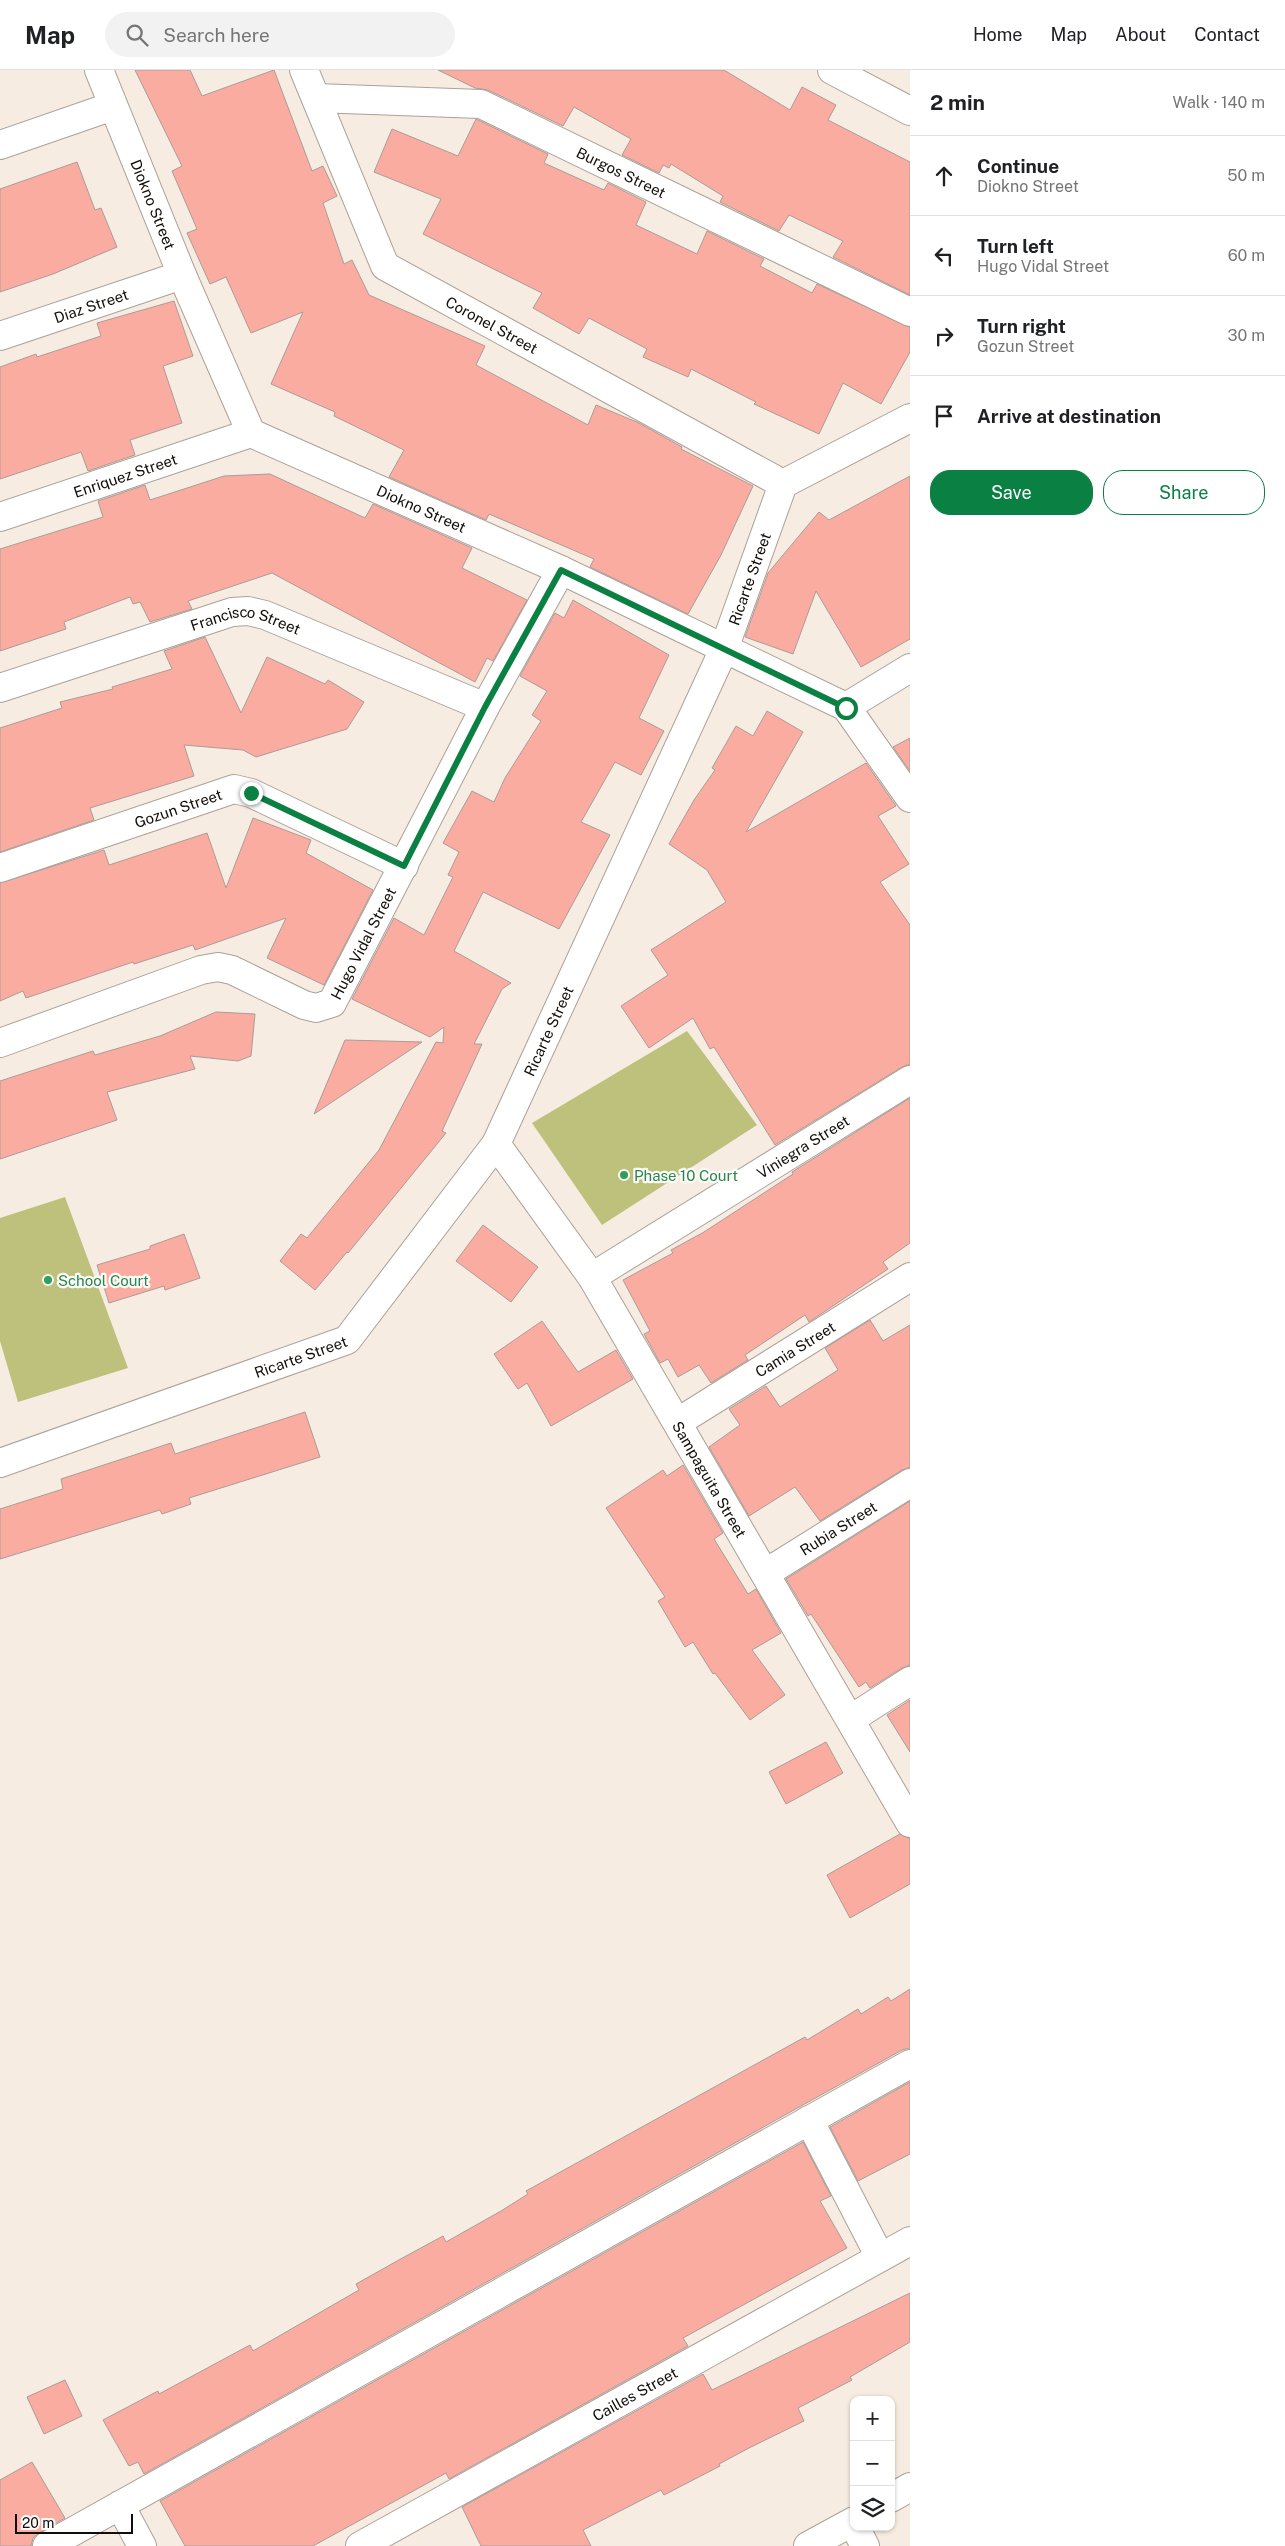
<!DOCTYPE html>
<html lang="en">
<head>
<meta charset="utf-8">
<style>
  body { margin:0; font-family:"Public Sans",sans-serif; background:#f2f2f2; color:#202124 }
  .controls { position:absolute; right:15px; bottom:15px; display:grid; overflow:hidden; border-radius:10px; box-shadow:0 1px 4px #0004 }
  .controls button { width:45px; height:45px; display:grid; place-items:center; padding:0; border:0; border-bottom:1px solid #e0e0e0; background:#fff; color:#202124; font:25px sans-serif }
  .scale { position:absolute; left:15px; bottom:12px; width:118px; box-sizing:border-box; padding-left:5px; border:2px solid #110e0a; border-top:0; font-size:14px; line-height:18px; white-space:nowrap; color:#110e0a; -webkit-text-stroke:4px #fdfbf9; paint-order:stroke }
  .stop { position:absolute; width:15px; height:15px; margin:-11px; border:4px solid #0b8043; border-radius:50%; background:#fff }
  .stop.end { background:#0b8043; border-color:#fff; box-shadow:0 1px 5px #0008 }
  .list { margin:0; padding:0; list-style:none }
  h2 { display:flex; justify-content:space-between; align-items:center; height:65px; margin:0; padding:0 20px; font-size:21px }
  h2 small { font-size:16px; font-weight:400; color:#757577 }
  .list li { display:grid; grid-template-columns:32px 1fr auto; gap:15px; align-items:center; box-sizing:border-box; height:80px; padding:0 20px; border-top:1px solid #e0e0e0 }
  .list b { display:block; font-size:19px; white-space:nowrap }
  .list p { margin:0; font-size:16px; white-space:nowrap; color:#757577 }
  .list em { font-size:16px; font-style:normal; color:#757577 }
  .actions { display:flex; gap:10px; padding:15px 20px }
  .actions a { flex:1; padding:11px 0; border:1px solid #0b8043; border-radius:20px; text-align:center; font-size:18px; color:#0b8043 }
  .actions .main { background:#0b8043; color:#fff }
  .icon { flex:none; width:28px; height:28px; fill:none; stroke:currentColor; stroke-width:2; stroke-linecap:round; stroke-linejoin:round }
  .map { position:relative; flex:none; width:910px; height:2476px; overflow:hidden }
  header { display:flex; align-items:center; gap:30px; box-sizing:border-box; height:70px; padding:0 25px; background:#fff; border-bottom:1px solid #e0e0e0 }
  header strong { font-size:24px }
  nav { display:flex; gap:28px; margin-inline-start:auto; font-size:18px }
  .search { width:350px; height:45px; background:#f2f2f2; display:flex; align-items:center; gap:12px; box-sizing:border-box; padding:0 18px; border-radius:28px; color:#757577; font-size:19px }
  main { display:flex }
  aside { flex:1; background:#fff }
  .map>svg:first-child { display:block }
</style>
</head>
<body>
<header>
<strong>Map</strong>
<div class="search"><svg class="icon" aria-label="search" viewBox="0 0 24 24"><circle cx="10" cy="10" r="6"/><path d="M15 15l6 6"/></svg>Search here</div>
<nav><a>Home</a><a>Map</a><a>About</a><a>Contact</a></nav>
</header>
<main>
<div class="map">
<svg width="910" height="2476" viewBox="0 0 910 2476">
  <rect width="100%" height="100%" fill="#f7ece1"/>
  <!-- green -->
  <path fill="#bec17b" d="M 687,961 L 757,1055 L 602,1155 L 532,1053 Z
    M 65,1127 L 128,1298 L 18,1332 L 0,1271 L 0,1148 Z"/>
  <!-- building -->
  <path fill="#fbaca1" stroke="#ab9b99" d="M 135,0 L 190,0 L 202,26 L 274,0 L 312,101 L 323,96 L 337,126 L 323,133 L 344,194 L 352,190 L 369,225 L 485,276 L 476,295 L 588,355 L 596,335 L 639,353 L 682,377 L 681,379 L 753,416 L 721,485 L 688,544 L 590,497 L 594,489 L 489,444 L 486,450 L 389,407 L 404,380 L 334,346 L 335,342 L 271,314 L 303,242 L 251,263 L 226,207 L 210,214 L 187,163 L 197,159 L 172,101 L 182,96 Z
    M 438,0 L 724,0 L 790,40 L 802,17 L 836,35 L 828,50 L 910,92 L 910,225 L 833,187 L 843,171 L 789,145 L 779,161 L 720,132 L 723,126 L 671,94 L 669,98 L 663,95 L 659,103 L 622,85 L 631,69 L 574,37 L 563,56 L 488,20 L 475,18 Z
    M 476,49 L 548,84 L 544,93 L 604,120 L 608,113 L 646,132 L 636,155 L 697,184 L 707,161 L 764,189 L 760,196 L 812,223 L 817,214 L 910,257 L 910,282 L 881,334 L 843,313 L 819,364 L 754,334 L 756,332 L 691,299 L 688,307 L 643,287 L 647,279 L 589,248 L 579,264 L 533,238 L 542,223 L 423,164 L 441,129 L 374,102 L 392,59 L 458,86 Z
    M 77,92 L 95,140 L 101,138 L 117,177 L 53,204 L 0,222 L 0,119 Z
    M 174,231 L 193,286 L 163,296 L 182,353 L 130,370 L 135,385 L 88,401 L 81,382 L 0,409 L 0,297 L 36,284 L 37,287 L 101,266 L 97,253 Z
    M 270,404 L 365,448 L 373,434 L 472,478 L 462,498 L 527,530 L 493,591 L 487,588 L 475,612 L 272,503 L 188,531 L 192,539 L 150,552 L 140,532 L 133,534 L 130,527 L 64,552 L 66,559 L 0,581 L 0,479 L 103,447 L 98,431 L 145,415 L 150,430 L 224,406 Z
    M 910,406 L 910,569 L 861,597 L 816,521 L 793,584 L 745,567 L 768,503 L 819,442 L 829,450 Z
    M 573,530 L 669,585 L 639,648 L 664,661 L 641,705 L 615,692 L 581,752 L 610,765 L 559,859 L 483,822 L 454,881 L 511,913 L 502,919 L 474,974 L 482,974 L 442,1061 L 446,1063 L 348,1183 L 347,1182 L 315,1220 L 280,1191 L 301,1164 L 307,1168 L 379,1080 L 436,972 L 443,973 L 444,957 L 430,967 L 352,929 L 394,848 L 424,865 L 453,807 L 448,805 L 459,782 L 443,773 L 472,721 L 494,732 L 505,708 L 541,651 L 532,645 L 547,621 L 520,606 L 555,543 L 564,548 Z
    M 205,567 L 241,643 L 267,587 L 325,614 L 328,610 L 364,632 L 347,659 L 256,687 L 243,680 L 184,675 L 194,706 L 90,738 L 94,750 L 0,782 L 0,658 L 62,638 L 60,632 L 113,619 L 112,617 L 172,599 L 164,581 Z
    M 767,641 L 803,662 L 746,762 L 866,693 L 896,736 L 878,746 L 909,794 L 880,812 L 910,855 L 910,994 L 902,997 L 775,1075 L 714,977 L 710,979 L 693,948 L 649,978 L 621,936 L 668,905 L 651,880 L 726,832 L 707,800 L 669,774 L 694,730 L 715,700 L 712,698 L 736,656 L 753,666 Z
    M 910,668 L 910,701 L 893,677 Z
    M 253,748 L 311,770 L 306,783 L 373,820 L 324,915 L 267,888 L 286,848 L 195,880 L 193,875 L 134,894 L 133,892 L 26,928 L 23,921 L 0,931 L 0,813 L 104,780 L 109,795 L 207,763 L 226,818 Z
    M 216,942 L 255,944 L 251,986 L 238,991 L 190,986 L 195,999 L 107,1022 L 117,1050 L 0,1089 L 0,1011 L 93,981 L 95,985 L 160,966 Z
    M 345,970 L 422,972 L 314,1044 Z
    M 910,1028 L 910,1173 L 883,1192 L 888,1199 L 809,1252 L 805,1245 L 745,1285 L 748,1290 L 711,1313 L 699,1295 L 678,1307 L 668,1289 L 660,1293 L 644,1264 L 650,1261 L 623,1210 L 673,1183 L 671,1180 L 704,1162 L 793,1104 L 792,1102 Z
    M 483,1155 L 538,1197 L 511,1232 L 456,1191 Z
    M 184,1164 L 200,1208 L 165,1220 L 164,1216 L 109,1233 L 97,1195 L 150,1179 L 150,1176 Z
    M 870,1250 L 883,1271 L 910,1255 L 910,1397 L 902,1400 L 820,1451 L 795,1417 L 749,1446 L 709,1377 L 740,1355 L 729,1339 L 766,1316 L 780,1337 L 838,1300 L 825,1278 Z
    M 542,1251 L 578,1302 L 616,1280 L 633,1309 L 551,1356 L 527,1313 L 518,1319 L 494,1284 Z
    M 305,1342 L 320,1387 L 189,1428 L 191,1434 L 162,1444 L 160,1440 L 0,1489 L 0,1439 L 63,1419 L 61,1409 L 171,1373 L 175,1384 Z
    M 683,1395 L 723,1463 L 714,1469 L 748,1524 L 756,1519 L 781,1563 L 752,1580 L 785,1625 L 750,1650 L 715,1603 L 713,1604 L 693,1572 L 685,1577 L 658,1531 L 665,1527 L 606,1438 L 663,1400 L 667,1406 Z
    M 910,1431 L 910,1595 L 902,1598 L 870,1618 L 866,1612 L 859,1617 L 811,1544 L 808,1546 L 786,1509 Z
    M 910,1630 L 910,1682 L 887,1645 Z
    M 826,1672 L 843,1703 L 786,1734 L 769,1702 Z
    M 900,1764 L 910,1769 L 910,1814 L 850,1848 L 827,1805 Z
    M 910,1919 L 910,1978 L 902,1980 L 801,2036 L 144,2404 L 138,2392 L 129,2396 L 103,2350 L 158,2321 L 159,2324 L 250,2275 L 253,2281 L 359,2220 L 356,2214 L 406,2186 L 443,2166 L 446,2172 L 501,2141 L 528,2124 L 526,2121 L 805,1967 L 807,1970 L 858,1939 L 861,1944 L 888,1927 L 891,1931 Z
    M 910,2012 L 910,2084 L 858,2111 L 830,2057 Z
    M 803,2072 L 831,2126 L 820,2131 L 847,2178 L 683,2268 L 688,2276 L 449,2409 L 446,2403 L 313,2476 L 185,2476 L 160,2431 Z
    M 910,2223 L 910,2272 L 850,2307 L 852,2310 L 798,2338 L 804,2351 L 749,2378 L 719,2394 L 720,2396 L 664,2425 L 661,2420 L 583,2460 L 591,2476 L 481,2476 L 462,2437 L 703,2304 L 712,2320 Z
    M 65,2310 L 82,2346 L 44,2364 L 27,2327 Z
    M 32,2392 L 65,2448 L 39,2463 L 33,2468 L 31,2476 L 0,2476 L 0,2410 Z"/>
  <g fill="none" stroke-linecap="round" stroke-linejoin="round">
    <!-- minor casing -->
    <g stroke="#aba197" stroke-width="30">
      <g id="minor">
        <path id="s1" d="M 99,0 L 182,205 L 251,363 L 561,500 L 846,637 L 910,728"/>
        <path id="s2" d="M 304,0 L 385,196 L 783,414"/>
        <path d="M 832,0 L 910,41"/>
        <path id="s3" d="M 316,28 L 481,34 L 910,242"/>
        <path d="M 0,75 L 113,36"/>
        <path id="s4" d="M 0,266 L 182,205"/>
        <path id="s5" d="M 0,447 L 251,363"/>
        <path id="s6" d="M 0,618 L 232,542 L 248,541 L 265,545 L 485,637"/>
        <path d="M 846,637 L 910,598"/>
        <path id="s7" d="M 0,798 L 234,719 L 251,723 L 404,796"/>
        <path id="s8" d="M 0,973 L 201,900 L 218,897 L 232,900 L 304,935 L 316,938 L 332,933 L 485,637 L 561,500"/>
        <path id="s9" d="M 496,1074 L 592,1207 L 910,1753"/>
        <path id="s10" d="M 592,1207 L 910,1010"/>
        <path id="s11" d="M 678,1352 L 910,1207"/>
        <path id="s12" d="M 0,1393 L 347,1270 L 496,1074 L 724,579 L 783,414 L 910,348"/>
        <path id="s13" d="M 766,1503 L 910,1413"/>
        <path d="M 851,1649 L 910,1611"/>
        <path d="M 809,2050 L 880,2187"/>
        <path d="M 891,2428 L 910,2417"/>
        <path d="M 120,2435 L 142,2476"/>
        <path d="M 855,2457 L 865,2476"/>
        <path d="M 47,2476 L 910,1994"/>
        <path id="s14" d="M 360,2476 L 910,2171"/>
        <path d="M 808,2476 L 854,2451"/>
      </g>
    </g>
    <!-- minor -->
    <use href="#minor" stroke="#fff" stroke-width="28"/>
  </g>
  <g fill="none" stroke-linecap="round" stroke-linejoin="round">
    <!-- route -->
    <path stroke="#0b8043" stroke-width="6" d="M 251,723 L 404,796 L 485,637 L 561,500 L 846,638"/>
  </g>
  <!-- markers -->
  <g fill="#2e9e5b" stroke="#fdfbf9" stroke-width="2">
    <circle cx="624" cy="1105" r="5"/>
    <circle cx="48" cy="1210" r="5"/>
  </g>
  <g text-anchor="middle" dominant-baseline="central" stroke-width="4.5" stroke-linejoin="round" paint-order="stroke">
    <!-- street labels -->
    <g font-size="15" fill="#110e0a" stroke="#fdfbf9">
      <text stroke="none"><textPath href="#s3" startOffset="321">Burgos Street</textPath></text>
      <text stroke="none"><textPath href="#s1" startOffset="145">Diokno Street</textPath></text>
      <text stroke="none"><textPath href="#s4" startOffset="96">Diaz Street</textPath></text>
      <text stroke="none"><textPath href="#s2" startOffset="334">Coronel Street</textPath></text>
      <text stroke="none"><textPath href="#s5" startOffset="132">Enriquez Street</textPath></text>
      <text stroke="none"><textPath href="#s1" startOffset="580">Diokno Street</textPath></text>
      <text stroke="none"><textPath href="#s12" startOffset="1234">Ricarte Street</textPath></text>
      <text stroke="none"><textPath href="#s6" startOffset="258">Francisco Street</textPath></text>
      <text stroke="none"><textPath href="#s7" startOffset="188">Gozun Street</textPath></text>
      <text stroke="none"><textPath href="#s8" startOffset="422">Hugo Vidal Street</textPath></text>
      <text stroke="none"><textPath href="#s12" startOffset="739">Ricarte Street</textPath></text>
      <text stroke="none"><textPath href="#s10" startOffset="248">Viniegra Street</textPath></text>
      <text stroke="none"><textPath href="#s11" startOffset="138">Camia Street</textPath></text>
      <text stroke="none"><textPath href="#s12" startOffset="319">Ricarte Street</textPath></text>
      <text stroke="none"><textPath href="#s9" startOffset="398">Sampaguita Street</textPath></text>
      <text stroke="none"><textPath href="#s13" startOffset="85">Rubia Street</textPath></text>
      <text stroke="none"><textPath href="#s14" startOffset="314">Cailles Street</textPath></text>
    </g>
    <!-- leisure labels -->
    <g font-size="15" fill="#27864d" stroke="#fdfbf9" text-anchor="start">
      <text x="634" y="1105">Phase 10 Court</text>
      <text x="58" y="1210">School Court</text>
    </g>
  </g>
</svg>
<div class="controls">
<button>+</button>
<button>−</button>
<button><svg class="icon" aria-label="layers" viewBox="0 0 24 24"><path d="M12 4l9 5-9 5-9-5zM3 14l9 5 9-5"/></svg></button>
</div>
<div class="scale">20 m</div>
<div class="stop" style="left:846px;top:638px"></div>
<div class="stop end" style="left:251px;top:723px"></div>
</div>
<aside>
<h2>2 min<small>Walk · 140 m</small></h2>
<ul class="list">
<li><svg class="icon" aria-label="ahead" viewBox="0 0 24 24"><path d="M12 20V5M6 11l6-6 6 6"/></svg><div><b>Continue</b><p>Diokno Street</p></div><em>50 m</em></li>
<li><svg class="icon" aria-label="left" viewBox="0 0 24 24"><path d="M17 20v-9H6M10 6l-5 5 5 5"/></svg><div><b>Turn left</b><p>Hugo Vidal Street</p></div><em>60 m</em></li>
<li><svg class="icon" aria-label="right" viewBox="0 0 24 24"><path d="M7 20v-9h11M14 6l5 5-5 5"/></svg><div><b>Turn right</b><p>Gozun Street</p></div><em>30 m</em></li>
<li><svg class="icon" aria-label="arrive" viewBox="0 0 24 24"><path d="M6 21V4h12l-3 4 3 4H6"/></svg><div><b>Arrive at destination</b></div></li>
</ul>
<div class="actions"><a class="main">Save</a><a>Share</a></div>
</aside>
</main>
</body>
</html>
